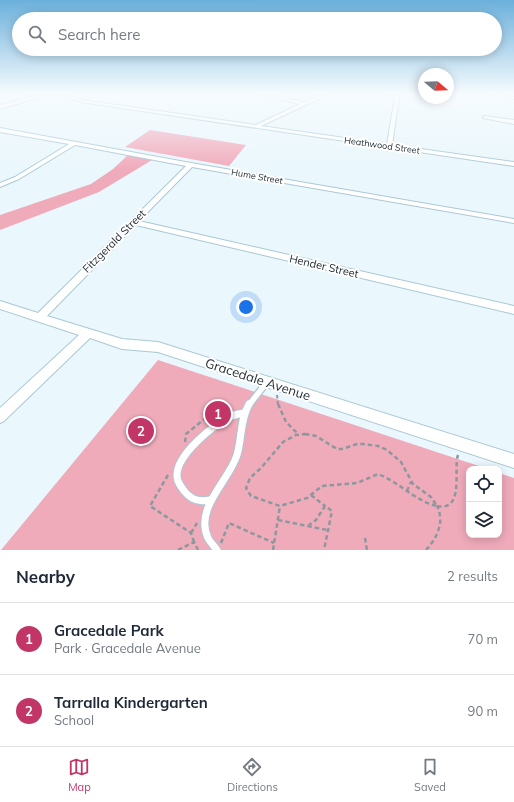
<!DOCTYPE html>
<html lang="en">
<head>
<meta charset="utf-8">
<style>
  body { margin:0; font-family:Mulish,sans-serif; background:#f6f6f7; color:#1f2937 }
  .controls { position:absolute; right:12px; bottom:12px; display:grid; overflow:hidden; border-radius:8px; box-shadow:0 2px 10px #0003 }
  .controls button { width:36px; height:36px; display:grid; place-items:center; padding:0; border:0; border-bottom:1px solid #e0e1e3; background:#fff; color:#1f2937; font:20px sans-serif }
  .compass { position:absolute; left:418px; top:68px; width:36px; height:36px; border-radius:50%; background:#fff; box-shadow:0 2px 10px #0003; rotate:109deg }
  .you { position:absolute; left:246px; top:307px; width:14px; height:14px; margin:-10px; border:3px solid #fff; border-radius:50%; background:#1a73e8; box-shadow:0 0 0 6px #1a73e833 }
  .badge { display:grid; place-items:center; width:26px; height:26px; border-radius:50%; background:#c13567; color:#fff; font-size:13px; font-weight:700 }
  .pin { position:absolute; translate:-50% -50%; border:2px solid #fff; box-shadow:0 1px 4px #0006 }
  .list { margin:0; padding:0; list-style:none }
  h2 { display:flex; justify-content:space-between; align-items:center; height:52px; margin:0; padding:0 16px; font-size:17px }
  h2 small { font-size:13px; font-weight:400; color:#747a83 }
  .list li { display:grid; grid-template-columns:26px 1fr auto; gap:12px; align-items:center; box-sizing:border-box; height:72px; padding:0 16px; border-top:1px solid #e0e1e3 }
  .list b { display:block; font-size:15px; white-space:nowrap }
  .list p { margin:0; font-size:13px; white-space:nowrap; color:#747a83 }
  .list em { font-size:13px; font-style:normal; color:#747a83 }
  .icon { flex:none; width:22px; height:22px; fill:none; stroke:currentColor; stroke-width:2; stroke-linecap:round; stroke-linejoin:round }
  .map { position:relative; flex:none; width:514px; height:550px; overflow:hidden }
  .search { position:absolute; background:#fff; box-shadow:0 2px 10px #0003; left:12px; right:12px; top:12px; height:44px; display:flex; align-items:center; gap:10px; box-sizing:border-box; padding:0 14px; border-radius:22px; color:#747a83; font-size:15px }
  .sheet { height:196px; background:#fff }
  nav { display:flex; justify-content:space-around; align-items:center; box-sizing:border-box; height:56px; border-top:1px solid #e0e1e3; background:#fff; font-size:11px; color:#747a83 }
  nav a { display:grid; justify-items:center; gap:2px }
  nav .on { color:#c13567 }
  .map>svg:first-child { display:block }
</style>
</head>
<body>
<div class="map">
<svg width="514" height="550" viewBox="0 0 514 550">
  <rect width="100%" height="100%" fill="#eaf7fc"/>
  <!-- green -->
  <path fill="#f0abbb" d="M 150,130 L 246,145 L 229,166 L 125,147 Z
    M 128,155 L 152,160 L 99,192 L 0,230 L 0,215 L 91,184 L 113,169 Z
    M 158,360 L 488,469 L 469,469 L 469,535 L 499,535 L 499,473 L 514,478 L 514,550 L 1,550 Z"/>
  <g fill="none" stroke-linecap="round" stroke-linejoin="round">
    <!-- lane-far1 casing -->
    <g stroke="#aac8d4" stroke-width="8">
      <path id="lane-far1" d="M 249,405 L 267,382"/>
    </g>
    <!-- lane casing -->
    <g stroke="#aac8d4" stroke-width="9">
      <path id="lane" d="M 210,500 C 199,502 192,500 185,492 C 181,487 177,482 177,476 C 176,455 214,424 232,416 C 236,414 240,414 244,413
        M 217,550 C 214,546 210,542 208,538 C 194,508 229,481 237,455 C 242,438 240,420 249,404"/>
    </g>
    <!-- street casing -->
    <g stroke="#aac8d4" stroke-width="2">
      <path id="street" d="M 59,94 L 64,94 L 82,100 L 256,125 L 300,104 L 263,95 L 263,94 L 304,102 L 323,94 L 327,94 L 327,95 L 261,126 L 387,144 L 395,97 L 391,94 L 395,94 L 399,97 L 392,145 L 514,162 L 514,166 L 81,102 Z
        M 489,94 L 496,94 L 514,97 L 514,99 Z
        M 485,116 L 514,120 L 514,124 L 483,118 L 483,117 Z
        M 0,128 L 191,163 L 514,219 L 514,223 L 192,167 L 139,221 L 514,306 L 514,314 L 136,225 L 47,316 L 122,339 L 158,342 L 514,454 L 514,468 L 158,352 L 122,349 L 90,338 L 4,421 L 0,423 L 0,408 L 79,335 L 0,309 L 0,301 L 38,313 L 186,166 L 75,145 L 19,179 L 0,187 L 0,183 L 15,177 L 69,144 L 0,132 Z"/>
    </g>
    <!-- primary casing -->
    <g stroke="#aac8d4" stroke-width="2">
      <path id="primary" d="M 42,94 L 51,94 L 0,109 L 0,105 Z"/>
    </g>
    <!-- path-far1 -->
    <path stroke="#8c989d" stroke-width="2" stroke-dasharray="3.5 2.5" stroke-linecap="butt" d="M 277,395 L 278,405
      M 222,405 L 226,402"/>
    <!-- path -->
    <path stroke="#8c989d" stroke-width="2.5" stroke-dasharray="4.5 3" stroke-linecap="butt" d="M 278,404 L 286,422 L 298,434
      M 305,434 L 316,436 L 337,449 L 342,449 L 357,444 L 363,444 L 378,446 L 387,450 L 401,462 L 413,484 L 431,497 L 437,506 C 415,501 399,482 378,474 L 357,483 L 322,486 L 307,498 L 280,506 L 251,496 L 246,488 L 250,478 L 261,468 L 283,442 L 296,435 Z
      M 185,442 L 186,434 L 223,404
      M 168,475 L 150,506 L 191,533 L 194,542
      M 407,491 L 411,482
      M 311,495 L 325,506
      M 437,506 C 465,512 453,469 458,455
      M 278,520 L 327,530
      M 308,526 L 316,520 L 325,506 L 332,511 L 324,550
      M 191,533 L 197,523
      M 365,538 L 367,550
      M 221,543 L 229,523 L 274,543
      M 178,550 L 194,542 L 198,550
      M 273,550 L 280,506
      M 426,550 C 437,538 445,522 437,506"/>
    <!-- lane-far1 -->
    <use href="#lane-far1" stroke="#fff" stroke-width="5.5"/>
    <!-- lane -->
    <use href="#lane" stroke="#fff" stroke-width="7"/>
    <!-- street -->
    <use href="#street" fill="#fff" fill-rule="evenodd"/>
    <!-- primary -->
    <use href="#primary" fill="#fff" fill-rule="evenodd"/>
  </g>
  <!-- sky -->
  <linearGradient id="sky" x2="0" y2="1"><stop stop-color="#6bb0db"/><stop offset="0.55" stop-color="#f6fbfe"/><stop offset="1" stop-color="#f6fbfe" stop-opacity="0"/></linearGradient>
  <rect width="514" height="170" fill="url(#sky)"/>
  <g text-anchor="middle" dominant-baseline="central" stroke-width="4" stroke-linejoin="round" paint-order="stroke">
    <!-- far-street labels -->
    <g font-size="9" fill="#1e2a2f" stroke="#fff">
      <text transform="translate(382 145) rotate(8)">Heathwood Street</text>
      <text transform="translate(257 176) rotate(10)">Hume Street</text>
    </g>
    <!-- street labels -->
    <g font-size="11" fill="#1e2a2f" stroke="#fff">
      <text transform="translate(114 241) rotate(-45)">Fitzgerald Street</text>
      <text transform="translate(324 266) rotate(13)">Hender Street</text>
    </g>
    <!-- near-street labels -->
    <g font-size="13" fill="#1e2a2f" stroke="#fff">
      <text transform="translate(258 379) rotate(18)">Gracedale Avenue</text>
    </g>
  </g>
</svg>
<div class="controls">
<button><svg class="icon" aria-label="locate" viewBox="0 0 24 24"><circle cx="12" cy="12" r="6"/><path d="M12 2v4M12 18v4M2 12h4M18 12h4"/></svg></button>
<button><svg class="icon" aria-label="layers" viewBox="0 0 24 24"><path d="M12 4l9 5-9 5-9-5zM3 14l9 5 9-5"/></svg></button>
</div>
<svg class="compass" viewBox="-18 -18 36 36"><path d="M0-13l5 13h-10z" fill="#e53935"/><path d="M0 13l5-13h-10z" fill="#747a83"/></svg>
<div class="you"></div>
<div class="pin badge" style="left:218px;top:414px">1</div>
<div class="pin badge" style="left:141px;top:431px">2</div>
<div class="search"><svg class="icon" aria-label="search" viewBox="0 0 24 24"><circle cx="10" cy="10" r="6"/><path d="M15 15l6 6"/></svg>Search here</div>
</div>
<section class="sheet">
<h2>Nearby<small>2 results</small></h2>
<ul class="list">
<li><span class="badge">1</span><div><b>Gracedale Park</b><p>Park · Gracedale Avenue</p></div><em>70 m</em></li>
<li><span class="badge">2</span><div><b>Tarralla Kindergarten</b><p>School</p></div><em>90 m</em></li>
</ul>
</section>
<nav>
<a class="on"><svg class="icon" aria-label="map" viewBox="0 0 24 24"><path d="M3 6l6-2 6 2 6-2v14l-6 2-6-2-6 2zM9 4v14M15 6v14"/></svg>Map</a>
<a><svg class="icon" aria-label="directions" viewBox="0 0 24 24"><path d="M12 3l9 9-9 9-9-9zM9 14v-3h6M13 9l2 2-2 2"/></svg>Directions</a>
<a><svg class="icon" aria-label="saved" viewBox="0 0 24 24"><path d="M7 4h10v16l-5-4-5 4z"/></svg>Saved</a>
</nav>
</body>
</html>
